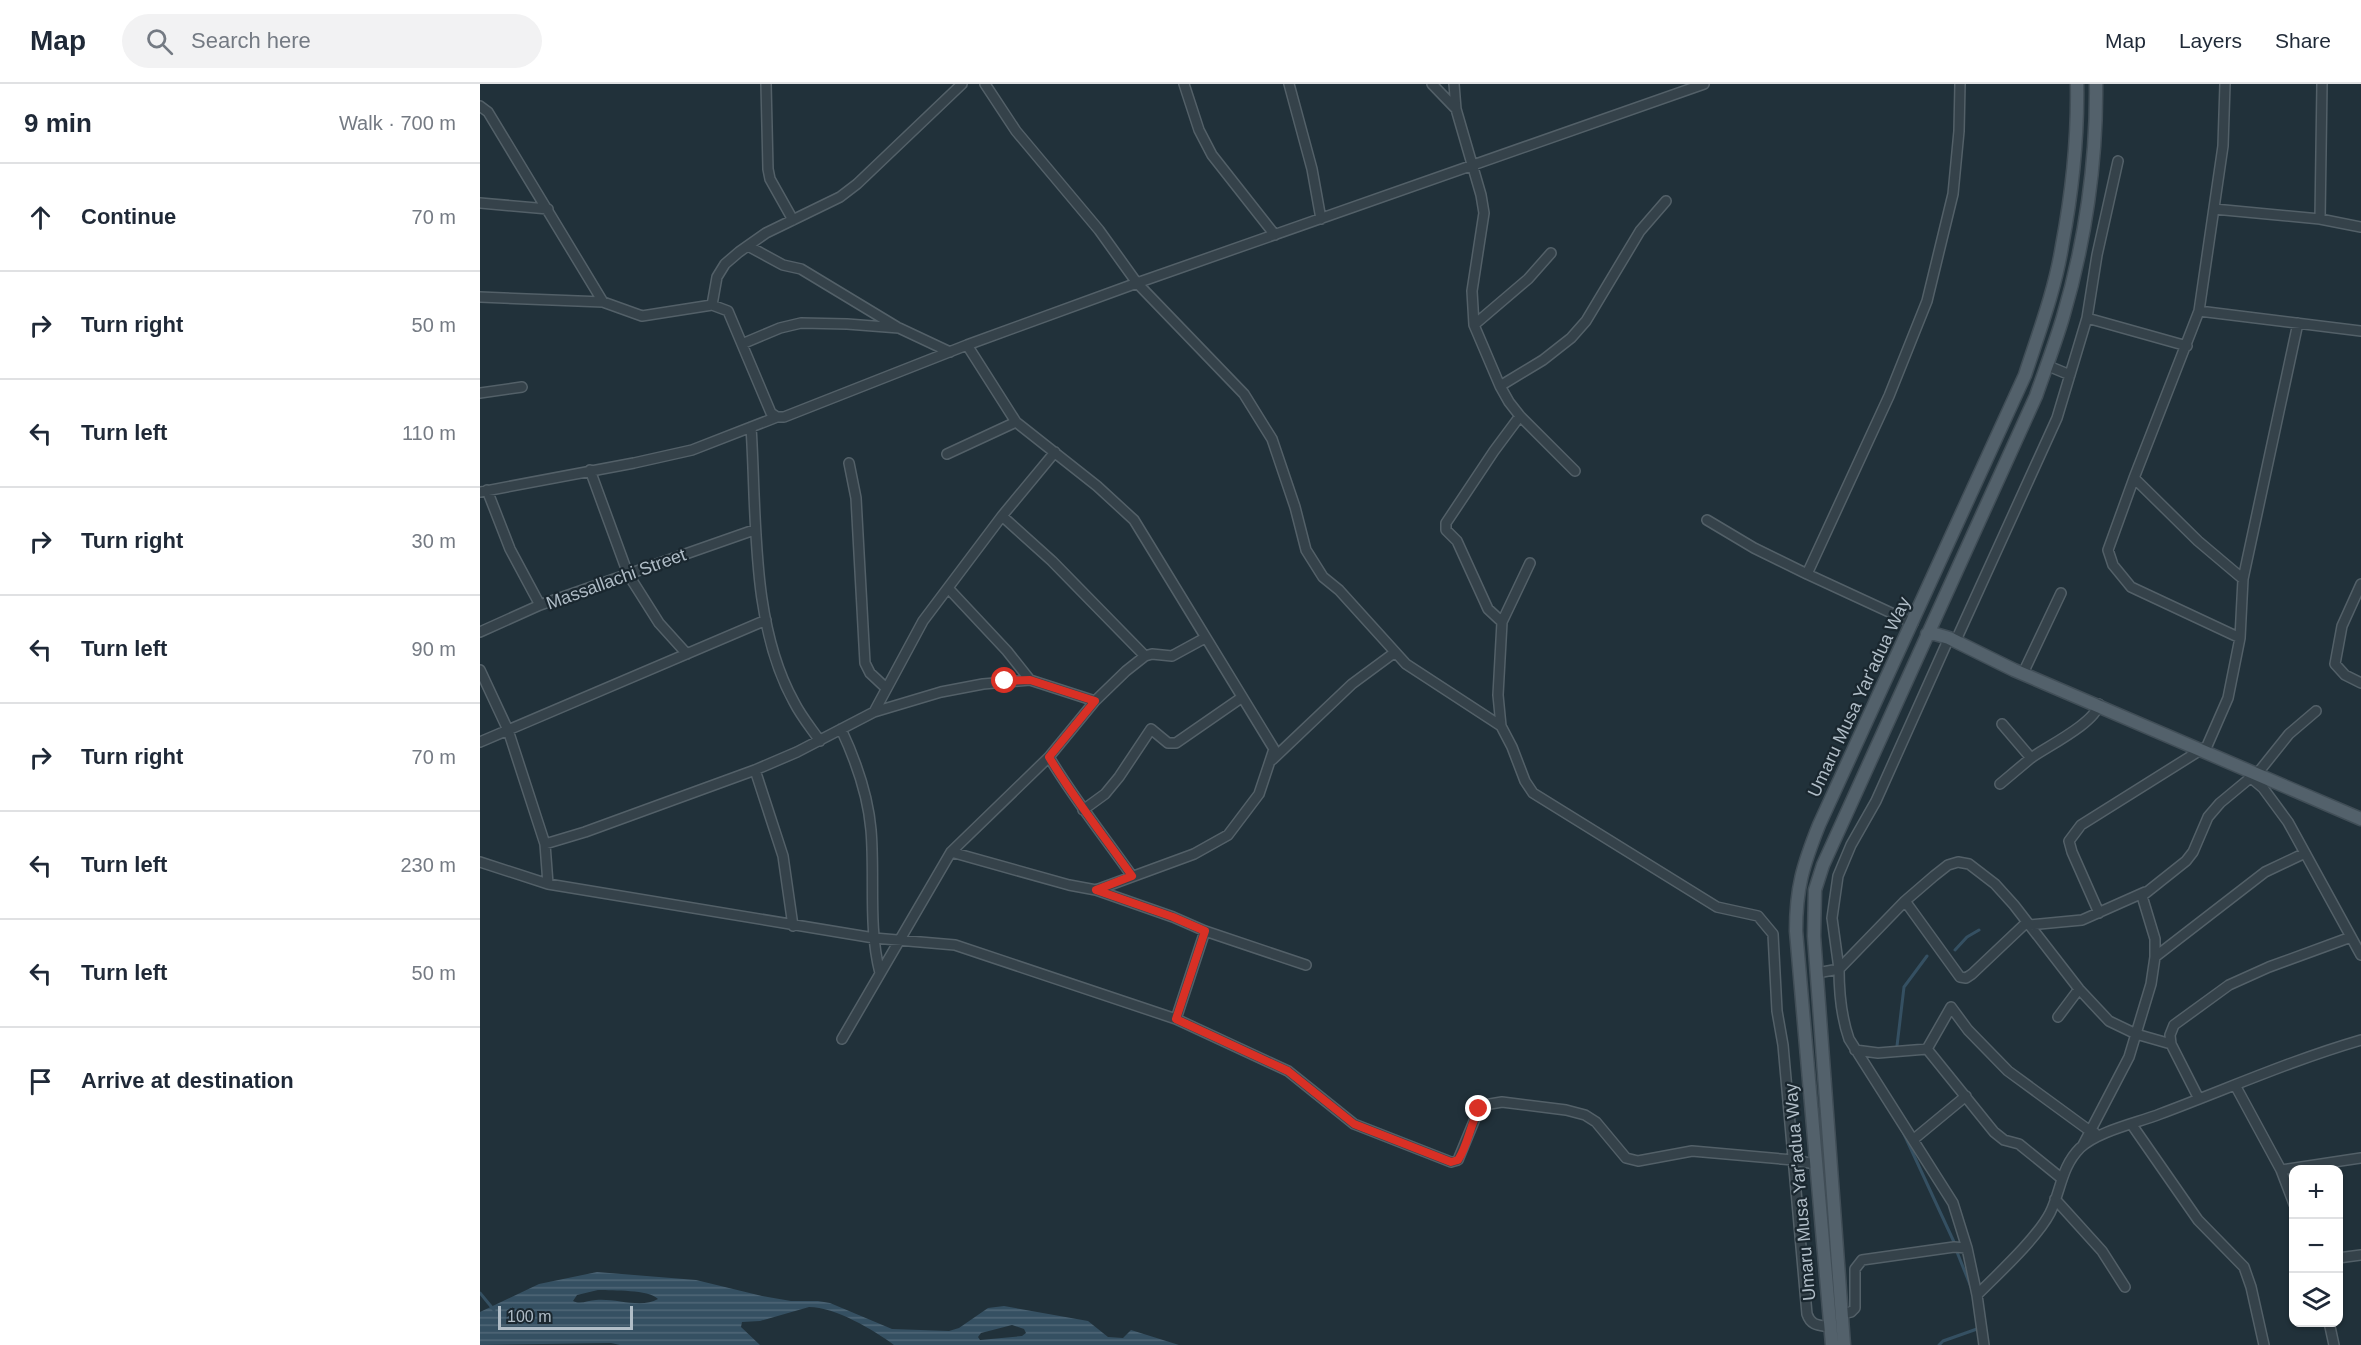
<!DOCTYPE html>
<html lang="en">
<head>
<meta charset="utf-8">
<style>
  body { margin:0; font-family:Helvetica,sans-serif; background:#f2f2f3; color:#1f2937 }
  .controls { position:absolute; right:18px; bottom:18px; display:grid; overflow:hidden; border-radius:12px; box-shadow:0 2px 4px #0004 }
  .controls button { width:54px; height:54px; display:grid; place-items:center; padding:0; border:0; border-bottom:2px solid #e0e1e3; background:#fff; color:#1f2937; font:30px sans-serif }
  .scale { position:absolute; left:18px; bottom:15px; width:135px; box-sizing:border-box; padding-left:6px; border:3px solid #b0bdc7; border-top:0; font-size:16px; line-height:21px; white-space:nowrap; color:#b0bdc7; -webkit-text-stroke:4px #1a272f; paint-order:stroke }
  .stop { position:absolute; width:18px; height:18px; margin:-14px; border:4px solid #d93025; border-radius:50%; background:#fff }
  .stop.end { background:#d93025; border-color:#fff; box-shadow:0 2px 6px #0008 }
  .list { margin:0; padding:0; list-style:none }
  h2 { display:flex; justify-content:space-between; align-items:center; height:78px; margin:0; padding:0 24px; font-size:26px }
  h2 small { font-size:20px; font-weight:400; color:#747a83 }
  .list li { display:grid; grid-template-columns:39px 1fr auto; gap:18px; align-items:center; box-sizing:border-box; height:108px; padding:0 24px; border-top:2px solid #e0e1e3 }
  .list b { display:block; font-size:22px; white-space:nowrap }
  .list em { font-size:20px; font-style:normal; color:#747a83 }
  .icon { flex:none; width:33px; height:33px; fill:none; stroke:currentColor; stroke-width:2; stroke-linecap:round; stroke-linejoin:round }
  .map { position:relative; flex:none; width:1881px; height:1261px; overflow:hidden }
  header { display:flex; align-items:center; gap:36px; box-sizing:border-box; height:84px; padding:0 30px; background:#fff; border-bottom:2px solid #e0e1e3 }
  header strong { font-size:28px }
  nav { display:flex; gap:33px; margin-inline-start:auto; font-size:21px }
  .search { width:420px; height:54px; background:#f2f2f3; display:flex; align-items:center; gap:15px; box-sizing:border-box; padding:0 21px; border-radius:33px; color:#747a83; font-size:22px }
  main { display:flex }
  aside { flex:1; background:#fff }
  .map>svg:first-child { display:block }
</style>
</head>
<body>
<header>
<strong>Map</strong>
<div class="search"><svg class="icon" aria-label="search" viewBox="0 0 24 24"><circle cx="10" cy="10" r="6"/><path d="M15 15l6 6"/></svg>Search here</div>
<nav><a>Map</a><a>Layers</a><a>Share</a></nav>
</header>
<main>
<aside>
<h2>9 min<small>Walk · 700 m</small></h2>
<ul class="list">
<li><svg class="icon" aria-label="ahead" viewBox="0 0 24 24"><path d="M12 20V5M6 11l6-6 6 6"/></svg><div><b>Continue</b></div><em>70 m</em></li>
<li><svg class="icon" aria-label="right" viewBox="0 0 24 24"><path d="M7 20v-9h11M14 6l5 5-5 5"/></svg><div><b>Turn right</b></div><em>50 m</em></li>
<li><svg class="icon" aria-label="left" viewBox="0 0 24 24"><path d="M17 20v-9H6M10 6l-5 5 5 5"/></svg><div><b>Turn left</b></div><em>110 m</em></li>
<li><svg class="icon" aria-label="right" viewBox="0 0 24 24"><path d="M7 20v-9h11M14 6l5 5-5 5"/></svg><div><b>Turn right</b></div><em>30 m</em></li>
<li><svg class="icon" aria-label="left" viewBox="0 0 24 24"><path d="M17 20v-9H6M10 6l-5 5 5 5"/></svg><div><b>Turn left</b></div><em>90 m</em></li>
<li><svg class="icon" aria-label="right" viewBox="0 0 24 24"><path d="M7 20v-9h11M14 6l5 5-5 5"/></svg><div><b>Turn right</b></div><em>70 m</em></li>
<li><svg class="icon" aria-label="left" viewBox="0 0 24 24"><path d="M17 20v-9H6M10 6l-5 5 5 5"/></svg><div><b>Turn left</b></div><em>230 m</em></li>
<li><svg class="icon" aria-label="left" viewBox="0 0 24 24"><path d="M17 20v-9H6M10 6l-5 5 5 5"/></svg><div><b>Turn left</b></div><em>50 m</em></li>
<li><svg class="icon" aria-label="arrive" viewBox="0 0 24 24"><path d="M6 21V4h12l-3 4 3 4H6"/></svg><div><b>Arrive at destination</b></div></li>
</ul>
</aside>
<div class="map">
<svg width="1881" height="1261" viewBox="0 0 1881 1261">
  <defs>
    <pattern id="water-rules" width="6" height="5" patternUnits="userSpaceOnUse" patternTransform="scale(1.5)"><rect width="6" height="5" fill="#355062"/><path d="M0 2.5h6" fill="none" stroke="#506777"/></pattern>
  </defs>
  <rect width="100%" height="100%" fill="#21313a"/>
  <!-- water -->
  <path fill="url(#water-rules)" fill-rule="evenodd" d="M 117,1188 L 216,1196 L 282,1212 L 311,1217 L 338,1217 L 350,1219 L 412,1245 L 469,1247 L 479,1244 L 508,1224 L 524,1222 L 608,1237 L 628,1253 L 643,1254 L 651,1246 L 699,1261 L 414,1261 C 394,1246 355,1223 329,1223 L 280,1237 L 262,1238 L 261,1243 L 280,1261 L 140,1261 L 131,1259 L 0,1261 L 0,1228 L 59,1200 ZM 118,1206 C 134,1207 168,1205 178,1215 C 161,1225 136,1214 116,1216 C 108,1216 101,1221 93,1217 L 97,1211 ZM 532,1241 L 544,1245 L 546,1249 L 542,1252 L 500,1256 L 498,1253 L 501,1249 Z"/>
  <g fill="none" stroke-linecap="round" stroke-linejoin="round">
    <!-- stream -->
    <path stroke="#355062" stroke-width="3" d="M 1475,866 L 1487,853 L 1499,846
      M 1417,962 L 1424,903 L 1447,872
      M 1424,1050 L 1474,1158
      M 1477,1168 L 1491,1203
      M 0,1209 L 14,1226
      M 1459,1261 L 1463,1257 L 1497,1245"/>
    <!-- minor casing -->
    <g stroke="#536068" stroke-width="12">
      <path id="minor" d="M 286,0 L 288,85 L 290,95 L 313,136
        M 505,0 L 536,47 L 619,146 L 657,199 L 764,310 L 792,355 L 815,423 L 826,466 L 843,493 L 859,506 L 926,580 L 1021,642 L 1032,663 L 1045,697 L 1053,709 L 1237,823 L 1278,832 L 1293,850 L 1297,927 L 1303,961 L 1327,1230 C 1331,1242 1339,1241 1350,1243
        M 704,0 L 719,46 L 732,71 L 795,151
        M 809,0 L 832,85 L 841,135
        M 952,0 L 976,25
        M 974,0 L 976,25 L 1001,111 L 1004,129 L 992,207 L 994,241 L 1020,302 L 1029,318 L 1040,332 L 1095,387
        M 1745,0 L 1743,62 L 1719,227 L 1654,394 L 1628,466 L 1633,481 L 1651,503 L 1760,554
        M 0,22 L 8,28 L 123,218
        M 0,119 L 68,125
        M 1734,125 L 1840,135 L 1881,143
        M 1840,135 L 1842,0
        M 268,162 L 303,181 L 321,185 L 417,243
        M 0,213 L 123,218 L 162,232 L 232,221 L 248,227 L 291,329 L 297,333 L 304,333 L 487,261 L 657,199 L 1224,0
        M 232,221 L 237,193 L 245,180 L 259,168 L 286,149 L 360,113 L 377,100 L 482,0
        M 1719,227 L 1881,247
        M 1607,234 L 1707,262
        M 994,241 L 1048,195 L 1071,169
        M 262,260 L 300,244 L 321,239 L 367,240 L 419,244 L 470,268
        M 487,261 L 536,338 L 617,402 L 654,436 L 794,665 L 779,710 L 748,751 L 714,770 L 616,806
        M 1566,281 L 1590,291
        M 1020,302 L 1063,276 L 1091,254 L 1106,237 L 1160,147 L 1186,117
        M 0,309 L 42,303
        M 271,343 C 277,431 270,539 314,618 C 321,632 331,644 340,657
        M 467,370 L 536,338
        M 369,379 L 376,414 L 385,579 L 390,589 L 406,604
        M 110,386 L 148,490 L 179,539 L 207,570
        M 1654,394 L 1718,457 L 1763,495 L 1818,239
        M 7,406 L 30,465 L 60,521
        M 0,408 L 154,379 L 212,366 L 297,333
        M 522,432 L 572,477 L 665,572
        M 1227,436 L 1274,464 L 1327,490
        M 1881,500 L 1862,542 L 1855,580 L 1865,591 L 1881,599
        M 468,504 L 527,567 L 550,596
        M 1022,538 L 1008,525 L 977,457 L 966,446 L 966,439 L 1014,367 L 1040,332
        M 1433,539 L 1327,490 L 1409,312 L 1447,217 L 1473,110 L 1479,47 L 1480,0
        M 0,548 L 60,521 L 274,446
        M 1469,554 L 1396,717 L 1371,761 L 1358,792 L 1352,834 L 1359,885 L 1425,817 L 1454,792 L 1468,781 L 1478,778 L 1489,780 L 1515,800 L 1534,821 L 1599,905 L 1629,937 L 1656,950 L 1691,960
        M 1477,554 L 1577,334 L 1607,234 L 1617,171 L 1638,77
        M 1545,585 L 1581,509
        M 0,586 L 28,646 L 65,760 L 68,800
        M 394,628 L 443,537 L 522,432 L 575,368
        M 1522,640 L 1551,674 C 1568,662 1615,639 1619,620
        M 1021,642 L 1018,611 L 1022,538 L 1050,479
        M 361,645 C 376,677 388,711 391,746 C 395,793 388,843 400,889
        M 0,658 L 286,536
        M 569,673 C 594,715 624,752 652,792
        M 792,676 L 872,600 L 914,569
        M 275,686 L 303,772 L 313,842
        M 1770,693 L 1783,704 L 1808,738 L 1881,871
        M 1520,700 L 1551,674
        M 603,726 L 625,710 L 639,693 L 671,645 L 688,659 L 696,659 L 761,614
        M 65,760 L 105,748 L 275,686 L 317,668 L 394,628 L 461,608 L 503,600 L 550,596 L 615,617
        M 471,768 L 589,801 L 616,806 L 693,833 L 725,847 L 826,881
        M 0,778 L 68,800 L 394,854 L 475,861 L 696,935 L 808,987 L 874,1040 L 971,1078 L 978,1076 L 999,1025 L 1010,1020 L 1022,1018 L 1086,1026 L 1105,1031 L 1116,1038 L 1146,1074 L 1158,1077 L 1212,1067 L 1313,1076 L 1335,1080
        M 1425,817 L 1480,893 L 1486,894 L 1492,890 L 1547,838
        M 1619,829 L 1592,768 L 1589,757 L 1601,741 L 1727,662 L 1748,614 L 1760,554 L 1763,495
        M 1550,841 L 1602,836 L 1665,808
        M 1675,873 L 1785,788 L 1825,769
        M 1337,889 L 1359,885 C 1359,909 1361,932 1369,955 L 1473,1119 L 1487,1164 L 1497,1211 L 1504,1261
        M 1578,933 L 1599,905
        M 696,935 L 725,847
        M 362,955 L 471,768 L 569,673 L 615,617 L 646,587 L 665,572 L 672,570 L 692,572 L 725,554
        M 1447,965 L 1471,923 L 1488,946 L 1528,987 L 1610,1047 L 1615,1049
        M 1447,965 L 1514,1048 L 1524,1056 L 1539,1060 L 1581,1094
        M 1375,966 L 1398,969 L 1447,965
        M 1755,1001 L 1801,1086 L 1814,1120
        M 1719,1015 L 1691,960 L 1690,951 L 1694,941 L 1749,901 L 1789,883 L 1871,853
        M 1652,1041 L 1718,1136 L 1764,1183 L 1771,1203 L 1784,1261
        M 1434,1055 L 1486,1012
        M 1603,1061 L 1649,973 L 1671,900 L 1675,873 L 1675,855 L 1662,812 L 1706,777 L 1713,768 L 1728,733 L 1740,719 L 1781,685 L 1809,650 L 1836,627
        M 1801,1086 L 1881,1074
        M 1575,1115 L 1622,1167 L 1645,1203
        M 1858,1174 L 1881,1171
        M 1497,1211 C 1518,1190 1557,1154 1570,1129 C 1581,1107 1581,1083 1600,1064 C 1618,1047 1657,1039 1680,1030 C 1747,1005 1812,976 1881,956
        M 1362,1230 L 1371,1228 L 1375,1224 L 1375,1185 L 1382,1176 L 1474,1163 L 1487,1164
        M 1849,1238 L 1854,1261"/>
    </g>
    <!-- major casing -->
    <g stroke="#414e57" stroke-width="15">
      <path id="major" d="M 1447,550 L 1455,550 L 1469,554 L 1534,586 L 1881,735
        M 1352,1261 L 1316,847 C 1316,804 1323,781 1339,741 L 1545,291 C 1559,248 1575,206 1582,162 C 1592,109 1598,54 1597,0
        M 1364,1261 L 1334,852 L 1335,806 L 1343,781 L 1556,312 C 1565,286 1575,260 1583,233 C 1605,159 1617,77 1616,0"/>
    </g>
    <!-- minor -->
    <use href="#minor" stroke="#35424a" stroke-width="9"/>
    <!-- major -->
    <use href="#major" stroke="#53616b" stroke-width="12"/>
  </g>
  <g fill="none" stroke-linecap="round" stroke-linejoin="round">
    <!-- route -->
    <path stroke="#d93025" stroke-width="8" d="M 525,597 L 550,596 L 615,617 L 569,673 C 594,715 624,752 652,792 L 616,806 L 693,833 L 725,847 L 696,935 L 808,987 L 874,1040 L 971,1078 L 978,1076 C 988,1061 990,1041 999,1025"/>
  </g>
  <g text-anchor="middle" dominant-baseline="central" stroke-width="4.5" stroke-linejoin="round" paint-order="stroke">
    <!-- street labels -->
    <g font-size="18" fill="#b0bdc7" stroke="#1a272f">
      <text transform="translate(136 495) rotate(-20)">Massallachi Street</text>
      <text transform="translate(1379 613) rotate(-65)">Umaru Musa Yar'adua Way</text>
      <text transform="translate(1320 1108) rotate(-95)">Umaru Musa Yar'adua Way</text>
    </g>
  </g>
</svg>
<div class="controls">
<button>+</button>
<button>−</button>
<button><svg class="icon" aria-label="layers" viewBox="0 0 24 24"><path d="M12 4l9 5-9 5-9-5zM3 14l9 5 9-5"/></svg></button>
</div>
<div class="scale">100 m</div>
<div class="stop" style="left:525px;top:597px"></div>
<div class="stop end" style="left:999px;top:1025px"></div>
</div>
</main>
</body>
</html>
